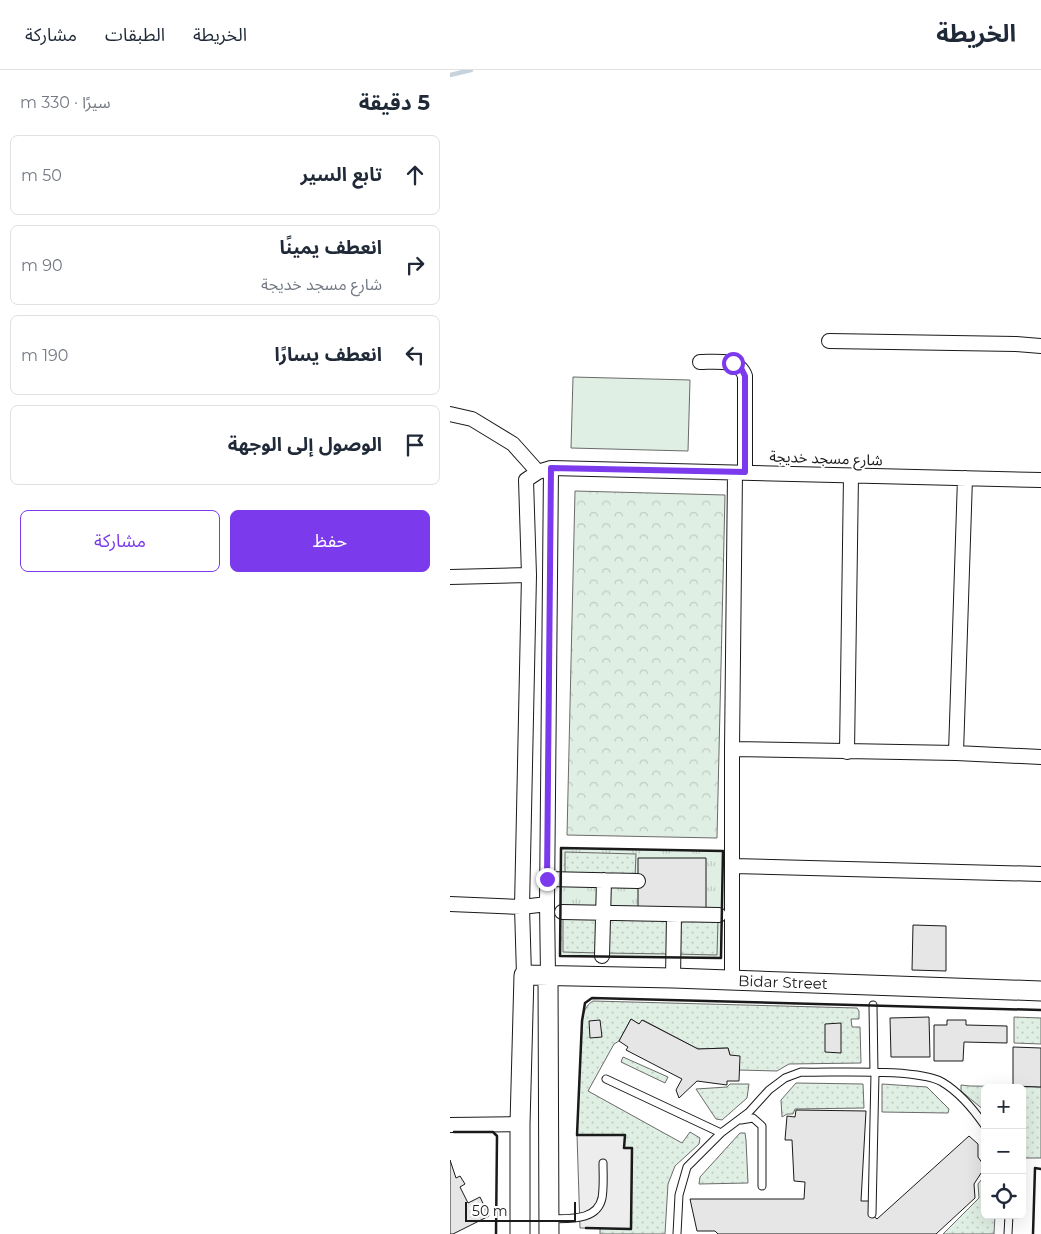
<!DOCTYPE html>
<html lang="ar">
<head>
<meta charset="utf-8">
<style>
  body { margin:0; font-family:Montserrat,"Noto Sans Arabic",sans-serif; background:#f2f2f3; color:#1f2937; direction:rtl }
  .controls { position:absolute; right:15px; bottom:15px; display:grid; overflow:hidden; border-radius:8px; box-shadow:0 5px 20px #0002 }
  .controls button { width:45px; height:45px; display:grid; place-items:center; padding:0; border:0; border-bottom:1px solid #e0e1e3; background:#fff; color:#1f2937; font:25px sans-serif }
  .scale { position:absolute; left:15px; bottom:12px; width:111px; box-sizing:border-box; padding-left:5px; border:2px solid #1a1a1a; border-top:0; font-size:14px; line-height:18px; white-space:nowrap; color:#1a1a1a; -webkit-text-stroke:4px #fff; paint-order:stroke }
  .stop { position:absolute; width:15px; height:15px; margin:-11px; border:4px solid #7c3aed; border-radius:50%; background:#fff }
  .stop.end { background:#7c3aed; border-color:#fff; box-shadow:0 1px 5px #0008 }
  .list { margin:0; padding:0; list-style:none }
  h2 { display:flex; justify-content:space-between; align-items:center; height:65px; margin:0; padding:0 20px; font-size:21px }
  h2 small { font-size:16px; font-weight:400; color:#747a83 }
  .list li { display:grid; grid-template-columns:32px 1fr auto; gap:15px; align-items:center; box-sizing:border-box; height:80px; margin:0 10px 10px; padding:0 10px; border:1px solid #e0e1e3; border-radius:8px }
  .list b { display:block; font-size:19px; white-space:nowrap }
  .list p { margin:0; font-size:16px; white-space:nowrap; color:#747a83 }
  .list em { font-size:16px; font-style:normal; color:#747a83 }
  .actions { display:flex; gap:10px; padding:15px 20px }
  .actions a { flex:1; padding:11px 0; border:1px solid #7c3aed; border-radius:8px; text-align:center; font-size:18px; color:#7c3aed }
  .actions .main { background:#7c3aed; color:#fff }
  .icon { flex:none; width:28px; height:28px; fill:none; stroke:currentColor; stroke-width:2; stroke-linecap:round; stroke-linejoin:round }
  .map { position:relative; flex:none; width:591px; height:1164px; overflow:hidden; direction:ltr }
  header { display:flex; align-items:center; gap:30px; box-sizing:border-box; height:70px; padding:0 25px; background:#fff; border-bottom:1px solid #e0e1e3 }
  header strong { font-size:24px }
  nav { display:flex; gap:28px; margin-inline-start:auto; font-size:18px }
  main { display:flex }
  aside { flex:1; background:#fff }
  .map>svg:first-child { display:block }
</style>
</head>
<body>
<header>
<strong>الخريطة</strong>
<nav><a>الخريطة</a><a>الطبقات</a><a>مشاركة</a></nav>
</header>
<main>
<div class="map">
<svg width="591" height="1164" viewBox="0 0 591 1164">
  <defs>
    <pattern id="grass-tufts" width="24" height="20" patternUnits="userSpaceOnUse" patternTransform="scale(1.25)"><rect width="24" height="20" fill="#e0efe3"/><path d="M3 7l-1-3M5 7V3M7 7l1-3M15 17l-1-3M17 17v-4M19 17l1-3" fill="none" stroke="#c0ccc2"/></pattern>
    <pattern id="park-crowns" width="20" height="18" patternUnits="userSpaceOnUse" patternTransform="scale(1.25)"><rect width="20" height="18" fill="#e0efe3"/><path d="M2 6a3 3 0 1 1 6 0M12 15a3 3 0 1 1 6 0" fill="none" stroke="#c0ccc2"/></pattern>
    <pattern id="garden-dots" width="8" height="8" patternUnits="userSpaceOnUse" patternTransform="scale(1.25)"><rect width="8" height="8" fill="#e0efe3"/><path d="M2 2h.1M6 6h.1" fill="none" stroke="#c0ccc2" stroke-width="1.8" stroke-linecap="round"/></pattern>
  </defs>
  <rect width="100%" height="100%" fill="#fff"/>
  <!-- grass -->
  <path fill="url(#grass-tufts)" stroke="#6a6a6a" d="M 111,778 L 273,781 L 271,888 L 110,886 Z"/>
  <!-- park -->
  <path fill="url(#park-crowns)" stroke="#6a6a6a" d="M 125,421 L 275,425 L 267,768 L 117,765 Z"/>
  <!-- garden -->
  <path fill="url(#garden-dots)" stroke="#6a6a6a" d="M 115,782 L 186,784 L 185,807 L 115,805 Z
    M 113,846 L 150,847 L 149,883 L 113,882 Z
    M 156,846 L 220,847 L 220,884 L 155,883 Z
    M 227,849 L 268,850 L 267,885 L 226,884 Z
    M 143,931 L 407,938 L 409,941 L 409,949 L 401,949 L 402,957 L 410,957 L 411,993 L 339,994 L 327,1001 L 289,1000 L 280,985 L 278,978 L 248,979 L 193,950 L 189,954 L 181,949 L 169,971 L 164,974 L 138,1021 L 232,1073 L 240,1062 L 250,1068 L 249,1074 L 225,1096 L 218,1114 L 215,1164 L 150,1164 L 150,1158 L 181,1159 L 182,1078 L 174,1078 L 174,1065 L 127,1065 L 132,951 C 134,942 135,936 143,931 Z
    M 564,947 L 591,948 L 591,974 L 564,973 Z
    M 173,987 L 218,1007 L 215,1013 L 171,992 Z
    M 346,1013 L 413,1014 L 414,1038 L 345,1039 L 343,1044 L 337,1044 L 332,1047 L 331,1030 Z
    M 280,1014 L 299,1014 L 297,1028 L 272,1050 L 266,1049 L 246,1019 L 277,1017 Z
    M 432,1014 L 477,1017 L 499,1039 L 498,1043 L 432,1042 Z
    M 511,1015 L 520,1016 L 591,1017 L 591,1088 L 572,1088 L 572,1018 L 535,1018 L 535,1041 L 511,1021 Z
    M 290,1063 L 295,1063 L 296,1070 L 298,1113 L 249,1114 L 250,1107 Z
    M 535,1105 L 535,1145 L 545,1145 L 544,1164 L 493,1164 L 529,1128 L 528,1114 Z"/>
  <!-- pitch -->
  <path fill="#e0efe3" stroke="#6a6a6a" d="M 123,307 L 240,310 L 238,381 L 121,378 Z"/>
  <!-- parking -->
  <path fill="#ededed" stroke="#6a6a6a" d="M 127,1065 L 175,1065 L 174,1078 L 182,1078 L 181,1159 L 130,1158 Z"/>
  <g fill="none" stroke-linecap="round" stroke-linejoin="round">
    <!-- stream -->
    <path stroke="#c6d2dc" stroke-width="4.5" d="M 0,5 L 21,0"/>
  </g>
  <!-- building -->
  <path fill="#e6e6e6" stroke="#1a1a1a" d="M 188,788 L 256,788 L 256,845 L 188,844 Z
    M 463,855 L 496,856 L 496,901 L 462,900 Z
    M 479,947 L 480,987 L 441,987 L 440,948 Z
    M 181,949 L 189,954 L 192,950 L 248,979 L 278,978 L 280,985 L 290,986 L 289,1011 L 277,1011 L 277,1015 L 247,1011 L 229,1028 L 226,1020 L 232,1009 L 176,980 L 178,977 L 169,971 Z
    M 150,950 L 152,967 L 140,968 L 139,951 Z
    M 497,950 L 516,950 L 516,955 L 557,956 L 557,973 L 514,972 L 513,991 L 484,991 L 484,955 L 497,955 Z
    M 391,953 L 391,983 L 375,982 L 375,954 Z
    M 563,977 L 591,978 L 591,1017 L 563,1016 Z
    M 346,1040 L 416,1041 L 411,1131 L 421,1131 L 420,1143 L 427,1149 L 519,1066 L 528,1074 L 528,1087 L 535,1097 L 524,1114 L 525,1128 L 486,1164 L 268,1164 L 265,1161 L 247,1161 L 240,1129 L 354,1129 L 355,1112 L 344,1111 L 342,1070 L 335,1070 L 337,1046 L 345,1047 Z
    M 0,1090 L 6,1108 L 10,1106 L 15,1114 L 10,1117 L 18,1133 L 30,1127 L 39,1146 L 3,1164 L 0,1164 Z"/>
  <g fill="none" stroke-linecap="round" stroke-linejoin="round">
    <!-- lane casing -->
    <g stroke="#1a1a1a" stroke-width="9">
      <path id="lane" d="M 423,935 L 424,1003
        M 156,1009 L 271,1063
        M 291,1050 L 303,1048 L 312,1056 L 312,1116
        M 422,1144 L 425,1003
        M 99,1149 C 117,1148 147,1152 152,1128 C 154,1117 153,1104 153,1093
        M 227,1164 L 229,1125 L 237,1097 L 271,1063 L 299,1042 L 319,1020 L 335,1008 L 351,1002 C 383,1003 466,998 492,1012 C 509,1022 524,1040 535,1056
        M 558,1164 L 559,1145"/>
    </g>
    <!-- street casing -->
    <g stroke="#1a1a1a" stroke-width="16">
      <path id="street" d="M 379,271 L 566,274 L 591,276
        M 250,292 C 265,292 289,288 295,306 L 295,402
        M 0,344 L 22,349 L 63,374 L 88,402
        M 0,507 L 79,505
        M 282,679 L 506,683 L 591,687
        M 397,682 L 401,406
        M 506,683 L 515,408
        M 283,796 L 591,804
        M 97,809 L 188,811
        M 0,834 L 72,837 L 97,834
        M 112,842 L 269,845
        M 152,886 L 154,810
        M 74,905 L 72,837 L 79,505 L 76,410 L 88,402 L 101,398 L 591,410
        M 98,905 L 97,834 L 101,398
        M 223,908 L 224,845
        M 282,911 L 282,679 L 285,403
        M 0,1055 L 70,1054"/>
    </g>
    <!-- secondary casing -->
    <g stroke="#1a1a1a" stroke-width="21">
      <path id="secondary" d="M 98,905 L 99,1164
        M 70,1164 L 70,1054 L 74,905 L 223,908 L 591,921"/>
    </g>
    <!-- lane -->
    <use href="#lane" stroke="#fff" stroke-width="7"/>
    <!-- street -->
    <use href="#street" stroke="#fff" stroke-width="14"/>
    <!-- secondary -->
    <use href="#secondary" stroke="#fff" stroke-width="19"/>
    <!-- wall -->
    <path stroke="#1a1a1a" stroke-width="2.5" d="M 111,778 L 273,781 L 271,888 L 110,886 Z
      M 4,1062 L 43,1062 L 47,1066 L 46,1164
      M 136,1158 L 181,1159 L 182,1078 L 174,1078 L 175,1065 L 127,1065 L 132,951 L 135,933 L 142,928 L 591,940
      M 583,1164 L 585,1098 L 591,1099"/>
  </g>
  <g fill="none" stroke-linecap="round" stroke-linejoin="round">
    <!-- route -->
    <path stroke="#7c3aed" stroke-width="6" d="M 97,809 L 101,398 L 295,402 L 295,306 L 291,298 L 283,293"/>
  </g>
  <g text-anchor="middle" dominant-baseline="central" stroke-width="4" stroke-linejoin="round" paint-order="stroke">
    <!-- street labels -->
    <g font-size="15" fill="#1a1a1a" stroke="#fff">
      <text transform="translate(376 388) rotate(2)">شارع مسجد خديجة</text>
      <text transform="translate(333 912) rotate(2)">Bidar Street</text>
    </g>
  </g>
</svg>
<div class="controls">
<button>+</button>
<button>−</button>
<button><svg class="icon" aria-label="locate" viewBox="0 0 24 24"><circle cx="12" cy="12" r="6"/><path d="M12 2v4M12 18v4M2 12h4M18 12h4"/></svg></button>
</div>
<div class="scale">50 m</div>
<div class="stop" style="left:283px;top:293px"></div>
<div class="stop end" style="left:97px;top:809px"></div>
</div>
<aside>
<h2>5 دقيقة<small>سيرًا · 330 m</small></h2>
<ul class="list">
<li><svg class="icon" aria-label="ahead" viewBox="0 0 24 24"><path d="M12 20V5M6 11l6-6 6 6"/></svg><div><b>تابع السير</b></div><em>50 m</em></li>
<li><svg class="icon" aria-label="right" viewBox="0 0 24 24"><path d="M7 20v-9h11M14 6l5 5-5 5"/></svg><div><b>انعطف يمينًا</b><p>شارع مسجد خديجة</p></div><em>90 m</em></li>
<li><svg class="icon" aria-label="left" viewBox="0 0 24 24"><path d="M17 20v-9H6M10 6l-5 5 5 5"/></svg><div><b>انعطف يسارًا</b></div><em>190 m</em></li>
<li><svg class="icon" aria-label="arrive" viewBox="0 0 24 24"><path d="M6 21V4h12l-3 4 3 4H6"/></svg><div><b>الوصول إلى الوجهة</b></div></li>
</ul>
<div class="actions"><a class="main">حفظ</a><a>مشاركة</a></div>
</aside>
</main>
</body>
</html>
